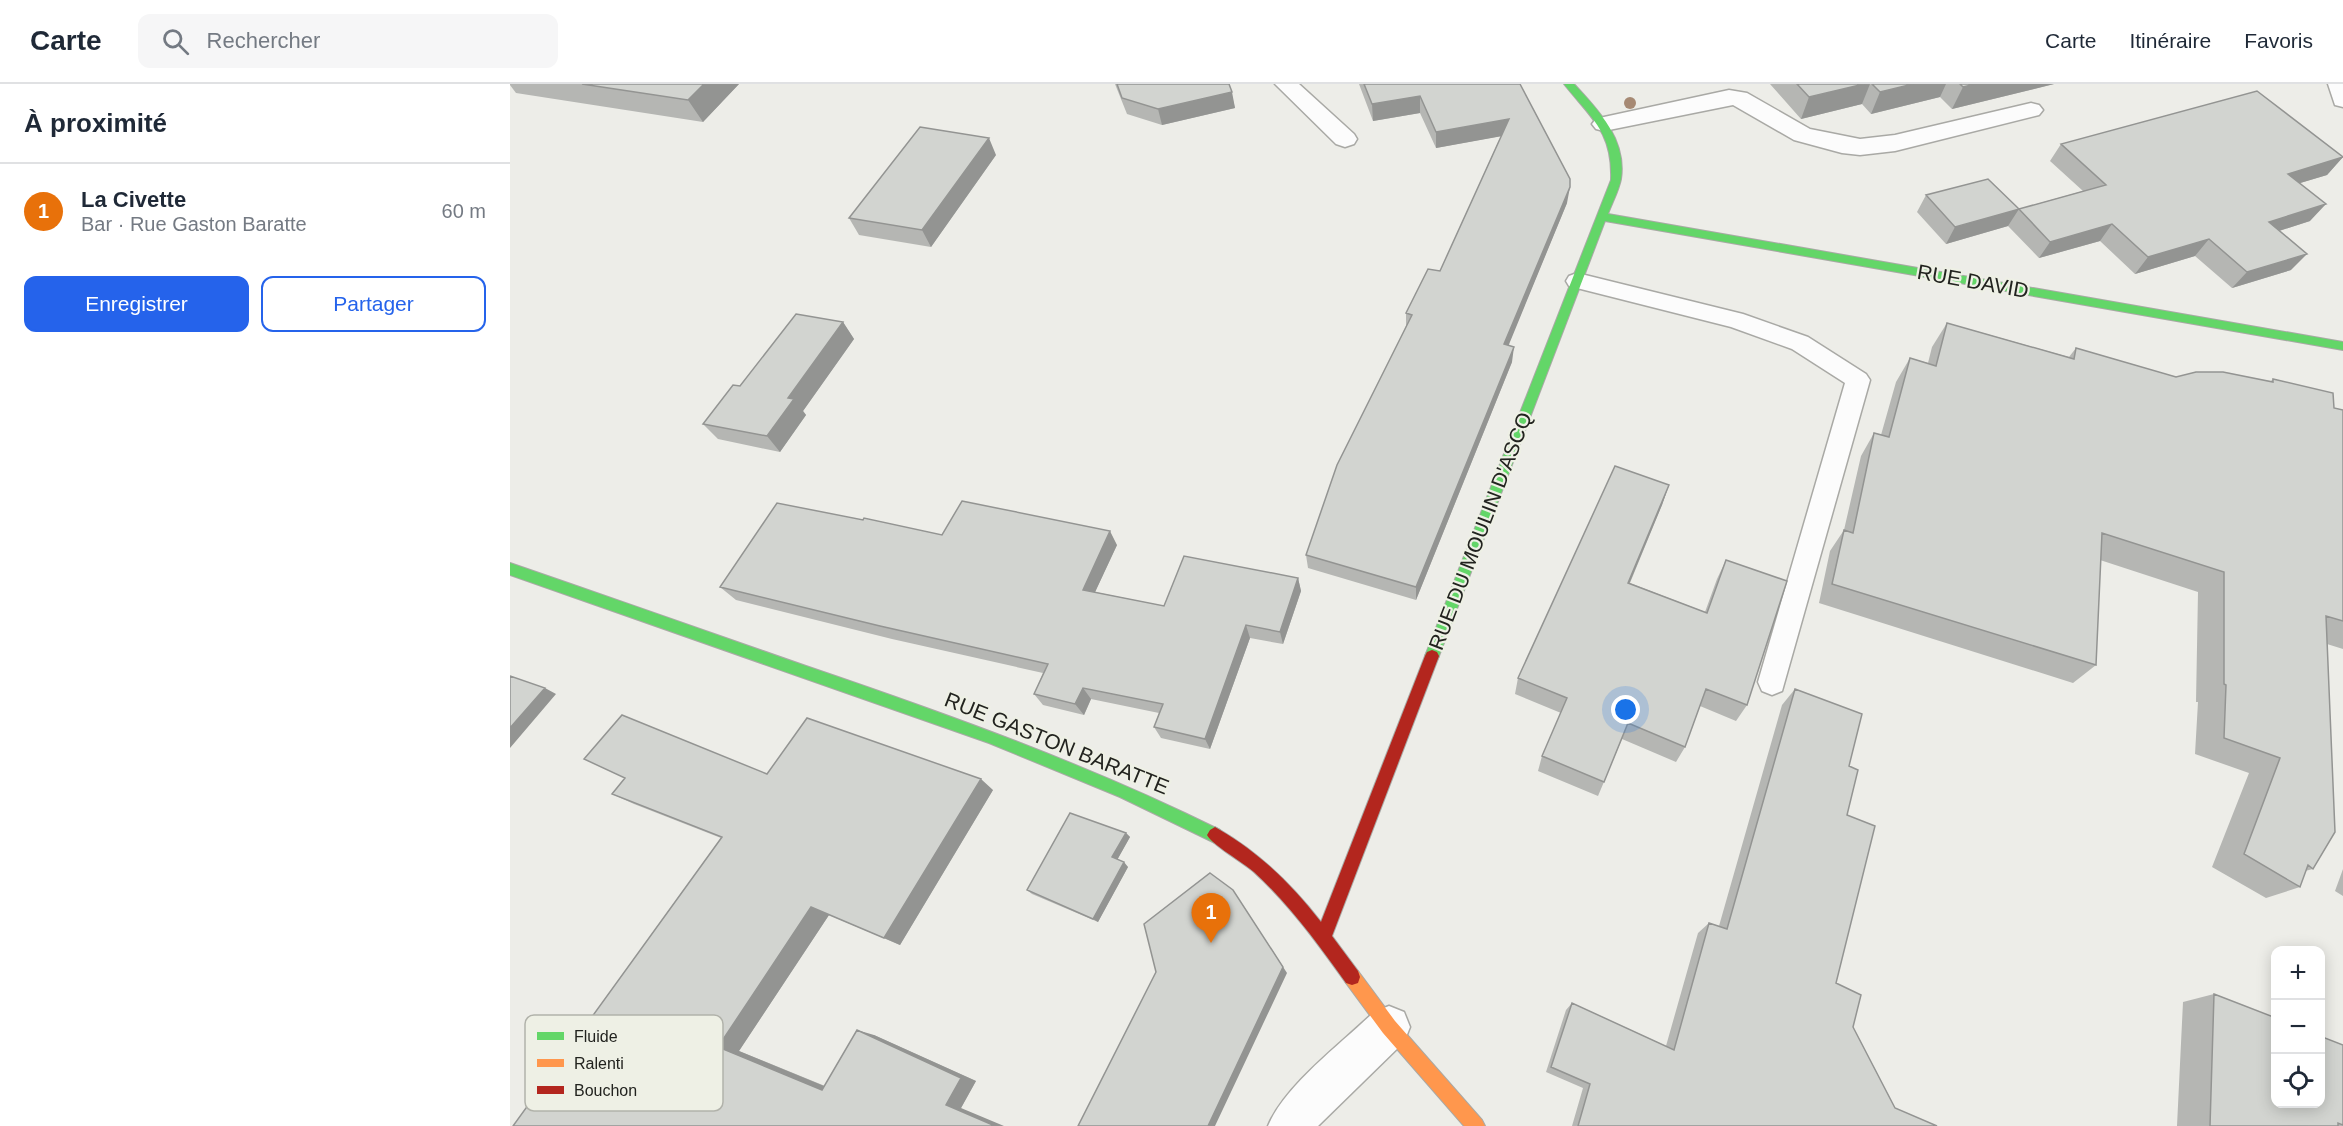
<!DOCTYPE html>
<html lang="fr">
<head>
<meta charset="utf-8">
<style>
  body { margin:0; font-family:Helvetica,sans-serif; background:#f6f6f7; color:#1f2937 }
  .controls { position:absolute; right:18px; bottom:18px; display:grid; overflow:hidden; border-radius:12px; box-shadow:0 3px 15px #0003 }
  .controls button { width:54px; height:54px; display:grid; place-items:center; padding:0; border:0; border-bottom:2px solid #e0e1e3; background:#fff; color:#1f2937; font:30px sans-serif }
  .you { position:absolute; left:1116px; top:626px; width:21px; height:21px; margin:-15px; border:4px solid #fff; border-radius:50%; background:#1a73e8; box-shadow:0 0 0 9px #1a73e833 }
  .badge { display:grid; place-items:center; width:39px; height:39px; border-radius:50%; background:#2563eb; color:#fff; font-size:20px; font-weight:700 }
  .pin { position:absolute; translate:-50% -50px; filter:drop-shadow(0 2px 3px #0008) }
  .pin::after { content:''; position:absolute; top:32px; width:21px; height:18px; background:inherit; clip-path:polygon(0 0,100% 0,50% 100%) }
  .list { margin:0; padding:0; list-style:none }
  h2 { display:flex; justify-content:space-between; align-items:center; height:78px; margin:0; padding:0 24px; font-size:26px }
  h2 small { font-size:20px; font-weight:400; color:#747a83 }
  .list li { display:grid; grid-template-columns:39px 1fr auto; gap:18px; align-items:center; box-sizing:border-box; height:96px; padding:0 24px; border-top:2px solid #e0e1e3 }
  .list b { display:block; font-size:22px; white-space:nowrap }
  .list p { margin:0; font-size:20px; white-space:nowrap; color:#747a83 }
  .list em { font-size:20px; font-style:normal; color:#747a83 }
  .actions { display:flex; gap:12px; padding:18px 24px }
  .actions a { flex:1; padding:14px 0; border:2px solid #2563eb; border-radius:12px; text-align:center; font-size:21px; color:#2563eb }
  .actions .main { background:#2563eb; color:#fff }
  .icon { flex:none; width:33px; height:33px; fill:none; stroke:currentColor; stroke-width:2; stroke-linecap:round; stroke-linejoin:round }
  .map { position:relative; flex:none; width:1833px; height:1042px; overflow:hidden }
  header { display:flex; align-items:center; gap:36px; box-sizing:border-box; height:84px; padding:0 30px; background:#fff; border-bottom:2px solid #e0e1e3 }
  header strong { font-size:28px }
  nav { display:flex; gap:33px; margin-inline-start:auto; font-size:21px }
  .search { width:420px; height:54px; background:#f6f6f7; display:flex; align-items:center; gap:15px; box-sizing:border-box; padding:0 21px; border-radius:12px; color:#747a83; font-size:22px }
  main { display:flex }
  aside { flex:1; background:#fff }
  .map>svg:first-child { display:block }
</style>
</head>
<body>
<header>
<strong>Carte</strong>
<div class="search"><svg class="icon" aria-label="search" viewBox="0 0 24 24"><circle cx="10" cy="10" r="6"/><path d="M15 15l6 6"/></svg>Rechercher</div>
<nav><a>Carte</a><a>Itinéraire</a><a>Favoris</a></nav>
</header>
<main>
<aside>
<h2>À proximité<small></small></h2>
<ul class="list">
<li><span class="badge" style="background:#e8710a">1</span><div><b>La Civette</b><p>Bar · Rue Gaston Baratte</p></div><em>60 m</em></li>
</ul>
<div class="actions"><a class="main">Enregistrer</a><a>Partager</a></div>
</aside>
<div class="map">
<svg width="1833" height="1042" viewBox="0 0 1833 1042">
  <rect width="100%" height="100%" fill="#edede8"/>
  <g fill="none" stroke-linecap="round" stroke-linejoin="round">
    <!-- lane casing -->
    <g stroke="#a9a9a5" stroke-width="3">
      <path id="lane" d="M 1067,189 L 1233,230 L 1298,253 L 1356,290 L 1360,296 L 1272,607 L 1262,611 L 1252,607 L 1248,598 L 1335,299 L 1282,265 L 1221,243 L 1059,202 L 1056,197 L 1059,192 Z"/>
    </g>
    <!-- street casing -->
    <g stroke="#a9a9a5" stroke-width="3">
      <path id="street" d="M 765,0 L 789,0 L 844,50 L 847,55 L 844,60 L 835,63 L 826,60 Z
        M 1818,0 L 1833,0 L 1833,23 L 1825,21 Z
        M 1219,6 L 1237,9 L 1300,45 L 1350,55 L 1385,51 L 1521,19 L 1529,21 L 1533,26 L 1529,31 L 1385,67 L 1350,71 L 1332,69 L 1284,56 L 1223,21 L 1094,47 L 1086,45 L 1082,40 L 1086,35 L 1094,33 Z
        M 879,922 L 894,928 L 900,943 L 894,958 L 808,1042 L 758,1042 C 775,1001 832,959 864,928 Z"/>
    </g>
    <!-- fast casing -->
    <g stroke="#a9a9a5" stroke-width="2">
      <path id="fast" d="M 1054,0 L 1064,0 C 1088,26 1117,55 1111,95 C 1109,106 1102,119 1098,130 L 1833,258 L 1833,266 L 1095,137 L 929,572 L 927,576 L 922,578 L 917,576 L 915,572 L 1101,96 C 1103,48 1081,34 1054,0 Z
        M 0,479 C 99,513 198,548 296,582 C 437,630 577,680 710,746 L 713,751 L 710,756 L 705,759 L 610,713 L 479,659 L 0,491 Z"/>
    </g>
    <!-- slow casing -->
    <g stroke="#a9a9a5" stroke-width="2">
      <path id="slow" d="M 842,885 L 848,887 L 885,937 L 972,1036 L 975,1042 L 954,1042 L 873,949 L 836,899 L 834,893 L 836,887 Z"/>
    </g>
    <!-- jam casing -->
    <g stroke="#a9a9a5" stroke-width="2">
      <path id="jam" d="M 922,566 L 927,568 L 929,572 L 822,852 L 848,887 L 850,893 L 848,899 L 842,901 L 836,899 C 808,860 780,821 744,788 C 734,779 701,760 697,751 L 700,746 L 705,743 L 710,746 C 751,770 782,801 811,838 L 915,572 L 917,568 Z"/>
    </g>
    <!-- lane -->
    <use href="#lane" fill="#fcfcfc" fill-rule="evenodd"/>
    <!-- street -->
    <use href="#street" fill="#fcfcfc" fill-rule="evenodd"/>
    <!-- fast -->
    <use href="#fast" fill="#63d668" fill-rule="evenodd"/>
    <!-- slow -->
    <use href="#slow" fill="#ff974d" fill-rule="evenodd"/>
    <!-- jam -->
    <use href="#jam" fill="#b3261e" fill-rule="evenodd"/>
  </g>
  <!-- trees -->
  <circle fill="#a68973" cx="1120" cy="19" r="6"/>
  <!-- wall -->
  <path fill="#b5b6b3" d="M 0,0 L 229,0 L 193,38 L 6,9 L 0,1 Z
    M 605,0 L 719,0 L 725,24 L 652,41 L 617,30 Z
    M 849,0 L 1010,0 L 1057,119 L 998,261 L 1002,278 L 906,516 L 798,484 L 796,471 L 896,242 L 896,229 L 930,187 L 991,52 L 926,64 L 910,29 L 863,37 Z
    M 1260,0 L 1544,0 L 1442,25 L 1430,13 L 1361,30 L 1352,20 L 1291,35 Z
    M 1551,60 L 1833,73 L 1817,91 L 1790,99 L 1800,137 L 1769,147 L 1781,186 L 1722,204 L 1685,172 L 1625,190 L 1590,157 L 1529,174 L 1498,142 L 1436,160 L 1407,128 L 1416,111 L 1509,125 L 1573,107 L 1540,77 Z
    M 486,71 L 421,163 L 349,151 L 339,134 Z
    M 333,238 L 344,255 L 293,327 L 296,331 L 270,368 L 208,355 L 193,340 L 230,302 Z
    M 1437,239 L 1559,273 L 1566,264 L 1666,293 L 1761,297 L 1763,295 L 1824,324 L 1833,326 L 1833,565 L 1817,560 L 1803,785 L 1795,787 L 1790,803 L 1756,814 L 1702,783 L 1739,689 L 1685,670 L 1688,618 L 1686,618 L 1688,508 L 1590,476 L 1586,581 L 1563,599 L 1309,519 L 1320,467 L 1334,446 L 1351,372 L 1364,349 L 1371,351 L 1386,298 L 1400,274 L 1418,279 L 1422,263 Z
    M 1159,401 L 1152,421 L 1120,499 L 1195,528 L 1207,495 L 1216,476 L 1237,621 L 1226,637 L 1190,622 L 1175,663 L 1166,678 L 1112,655 L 1088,712 L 1028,687 L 1032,672 L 1051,629 L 1005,610 L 1008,594 Z
    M 353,436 L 432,451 L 607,461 L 585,508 L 654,522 L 788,494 L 791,507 L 773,560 L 740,554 L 700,665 L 651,654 L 644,643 L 649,629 L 581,615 L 574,631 L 533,621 L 524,610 L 533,589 L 382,555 L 226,516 L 210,503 Z
    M 1285,605 L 1339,682 L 1326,899 L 1343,943 L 1385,1024 L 1427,1042 L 1062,1042 L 1073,1004 L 1036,988 L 1056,926 L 1062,919 L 1156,962 L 1188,849 L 1199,839 L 1209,842 L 1272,621 Z
    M 74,675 L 257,690 L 483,706 L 390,861 L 319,831 L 229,967 L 315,1002 L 364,951 L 466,997 L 451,1024 L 3,1042 L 211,754 L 124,720 L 102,710 L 115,694 Z
    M 616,749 L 620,753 L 607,776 L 618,783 L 588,838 L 522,810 L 517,806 Z
    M 1833,785 L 1833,812 L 1825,807 Z
    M 1704,910 L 1833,961 L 1833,1042 L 1667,1042 L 1673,918 Z"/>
  <!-- shaded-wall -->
  <path fill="#939492" d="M 194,0 L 229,0 L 193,38 L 178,16 Z
    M 1354,0 L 1360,0 L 1352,20 L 1291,35 L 1299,13 Z
    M 1403,0 L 1436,0 L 1430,13 L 1361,30 L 1370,8 Z
    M 1465,0 L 1544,0 L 1442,25 L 1453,3 Z
    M 722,8 L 725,24 L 652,41 L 648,25 Z
    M 910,12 L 910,29 L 863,37 L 862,20 Z
    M 999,35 L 998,51 L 926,64 L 926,48 Z
    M 479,54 L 486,71 L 421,163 L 412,146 Z
    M 1833,73 L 1817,91 L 1763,107 L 1778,90 Z
    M 1060,103 L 1057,119 L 993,275 L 994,260 Z
    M 1816,120 L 1800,137 L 1744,155 L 1759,138 Z
    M 1509,125 L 1498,142 L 1436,160 L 1445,143 Z
    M 1602,140 L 1590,157 L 1529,174 L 1540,158 Z
    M 1699,155 L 1685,172 L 1625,190 L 1638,173 Z
    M 1797,170 L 1781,186 L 1722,204 L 1737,188 Z
    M 333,238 L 344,255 L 293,327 L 296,331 L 270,368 L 257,352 L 278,314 Z
    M 1004,263 L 1002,278 L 906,516 L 906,503 Z
    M 1159,401 L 1152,421 L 1112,517 L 1118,499 Z
    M 600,447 L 607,461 L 580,519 L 573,506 Z
    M 788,494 L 791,507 L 773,560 L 770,548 Z
    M 736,541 L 740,554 L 700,665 L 695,655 Z
    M 35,604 L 46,610 L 0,664 L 0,644 Z
    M 573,604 L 581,615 L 574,631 L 565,620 Z
    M 471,695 L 483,706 L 390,861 L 374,854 Z
    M 616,749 L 620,753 L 606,778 L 602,773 Z
    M 614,778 L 618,783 L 588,838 L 583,835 Z
    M 723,806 L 777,889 L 705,1042 L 698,1042 Z
    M 301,823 L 319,831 L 229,967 L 331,1009 L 312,1006 L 208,963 Z
    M 347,946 L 364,951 L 466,997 L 451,1024 L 494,1042 L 485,1042 L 436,1021 Z"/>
  <!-- building -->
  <path fill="#d2d4d0" stroke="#939492" stroke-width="1.5" d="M 72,0 L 194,0 L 178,16 Z
    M 607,0 L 719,0 L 722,8 L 648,25 L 612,14 Z
    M 854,0 L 1010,0 L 1060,95 L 1060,103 L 994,260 L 1004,263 L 906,503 L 796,471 L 827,381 L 902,231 L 896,229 L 918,185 L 930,187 L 999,35 L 926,48 L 910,12 L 862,20 Z
    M 1287,0 L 1354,0 L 1299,13 Z
    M 1362,0 L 1403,0 L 1370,8 Z
    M 1450,0 L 1465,0 L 1453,3 Z
    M 1747,7 L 1833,73 L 1778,90 L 1816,120 L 1759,138 L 1797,170 L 1737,188 L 1699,155 L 1638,173 L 1602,140 L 1540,158 L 1509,125 L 1445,143 L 1416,111 L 1478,95 L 1509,125 L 1596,101 L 1551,60 Z
    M 410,43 L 479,54 L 412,146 L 339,134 Z
    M 286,230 L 333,238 L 278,314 L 284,315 L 257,352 L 193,340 L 223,301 L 230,302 Z
    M 1437,239 L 1564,275 L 1566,264 L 1666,293 L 1686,288 L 1713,288 L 1763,298 L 1763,295 L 1823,309 L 1824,324 L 1833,326 L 1833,537 L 1816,532 L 1825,748 L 1803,785 L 1798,781 L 1790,803 L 1734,770 L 1770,674 L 1714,654 L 1716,601 L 1714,600 L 1714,488 L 1592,449 L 1586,581 L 1322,500 L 1334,446 L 1343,449 L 1364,349 L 1379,353 L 1400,274 L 1426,282 Z
    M 1105,382 L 1159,401 L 1118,499 L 1197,529 L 1216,476 L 1277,497 L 1237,621 L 1196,605 L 1175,663 L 1118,639 L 1094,698 L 1032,672 L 1057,614 L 1008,594 Z
    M 452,417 L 600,447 L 573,506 L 654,522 L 674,472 L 788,494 L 770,548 L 736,541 L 695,655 L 644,643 L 653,620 L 573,604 L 565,620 L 524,610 L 538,580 L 370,542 L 210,503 L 267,419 L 353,436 L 354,434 L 432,451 Z
    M 0,592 L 35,604 L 0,644 Z
    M 1285,605 L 1352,630 L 1339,682 L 1348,686 L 1337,731 L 1365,742 L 1326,899 L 1351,911 L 1343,943 L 1385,1024 L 1427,1042 L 1068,1042 L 1080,1000 L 1041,983 L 1062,919 L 1164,966 L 1199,839 L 1217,845 Z
    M 112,631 L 257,690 L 297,634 L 471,695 L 374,854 L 301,823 L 208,963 L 312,1006 L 347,946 L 451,994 L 436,1021 L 485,1042 L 3,1042 L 212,753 L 102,710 L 115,694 L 74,675 Z
    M 560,729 L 616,749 L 602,773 L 614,778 L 583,835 L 517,806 Z
    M 700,789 L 723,806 L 773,883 L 698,1042 L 568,1042 L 646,888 L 634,840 Z
    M 1704,910 L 1766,934 L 1766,1020 L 1810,1020 L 1810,952 L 1833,961 L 1833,1041 L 1828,1039 L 1828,1042 L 1700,1042 Z"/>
  <g text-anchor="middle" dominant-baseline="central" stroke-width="4.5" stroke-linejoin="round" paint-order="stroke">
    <!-- street labels -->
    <g font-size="21" fill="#22231f" stroke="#eef0e5">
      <text transform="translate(1463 197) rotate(10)">RUE DAVID</text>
      <text transform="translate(970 447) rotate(-69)">RUE DU MOULIN D'ASCQ</text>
      <text transform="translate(547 659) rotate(22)">RUE GASTON BARATTE</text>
    </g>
  </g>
  <!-- legend -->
  <rect x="15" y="931" width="198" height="96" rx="9" fill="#eef0e5" stroke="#b1b2aa" stroke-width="1.5"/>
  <rect x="27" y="948" width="27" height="8" fill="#63d668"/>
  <rect x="27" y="975" width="27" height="8" fill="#ff974d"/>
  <rect x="27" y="1002" width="27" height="8" fill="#b3261e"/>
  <g font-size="16" fill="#22231f">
    <text x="64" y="958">Fluide</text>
    <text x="64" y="985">Ralenti</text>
    <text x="64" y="1012">Bouchon</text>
  </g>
</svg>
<div class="controls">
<button>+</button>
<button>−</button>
<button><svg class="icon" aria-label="locate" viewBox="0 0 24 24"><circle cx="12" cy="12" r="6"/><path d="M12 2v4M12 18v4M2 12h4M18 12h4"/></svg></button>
</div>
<div class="you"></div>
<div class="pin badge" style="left:701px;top:859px;background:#e8710a">1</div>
</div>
</main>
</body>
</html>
